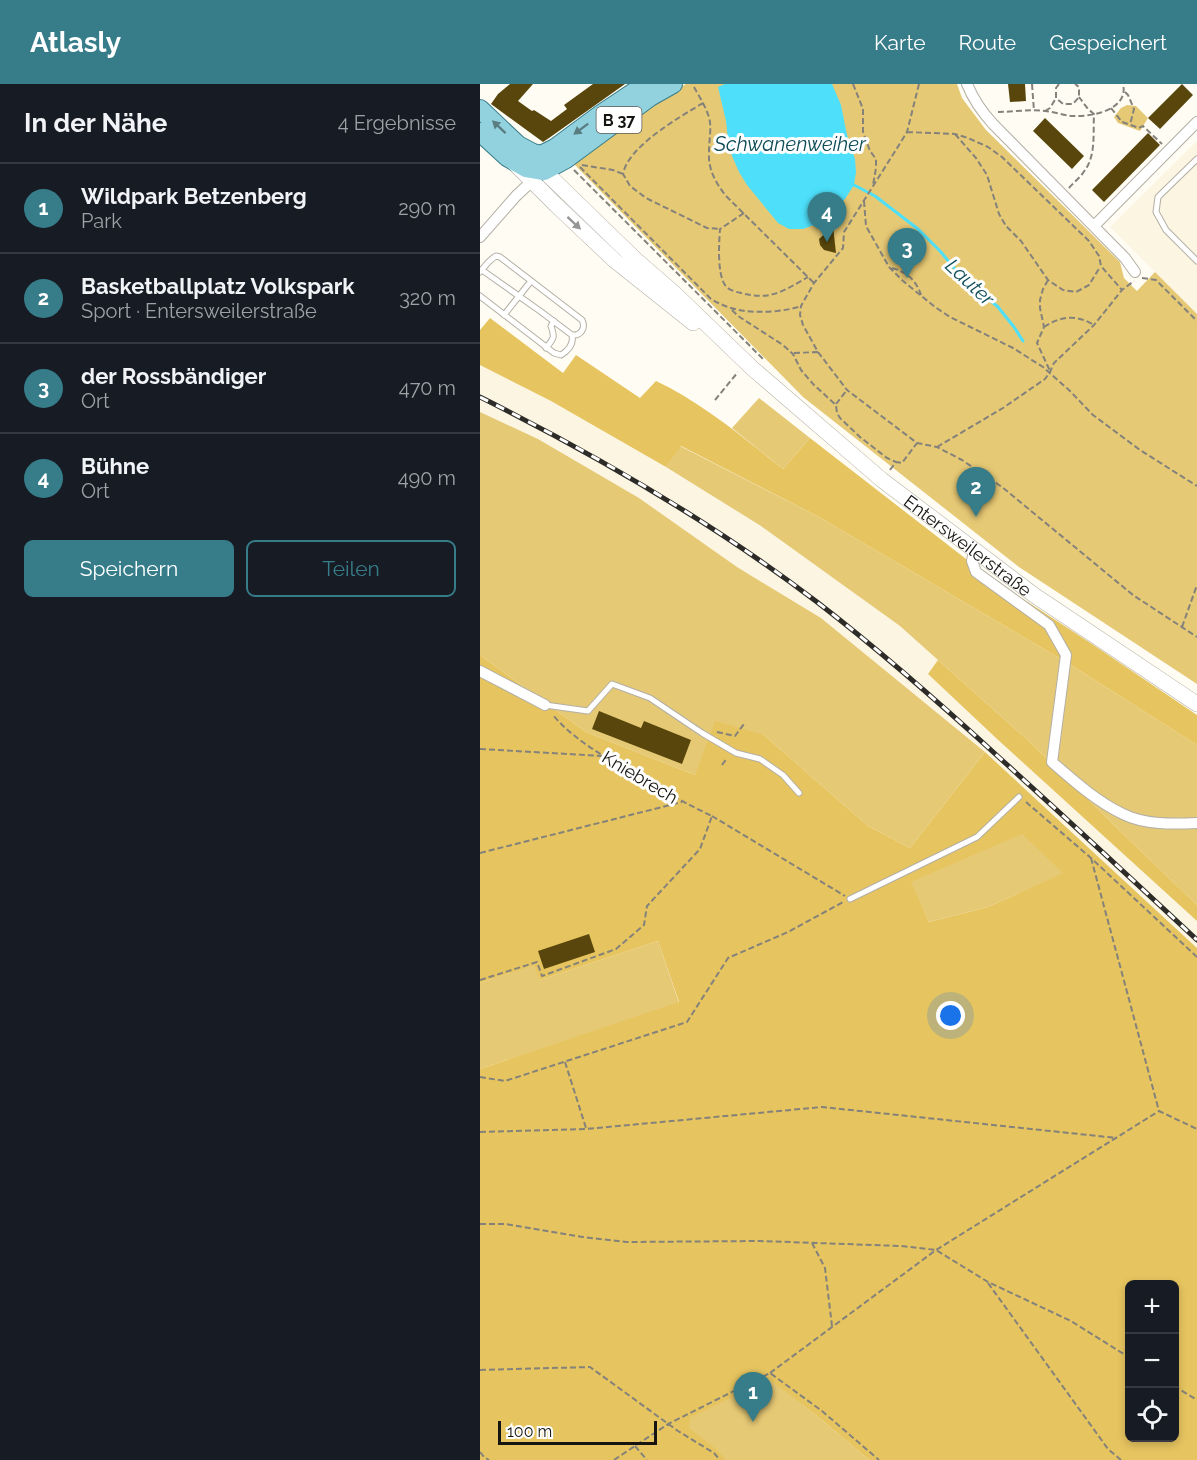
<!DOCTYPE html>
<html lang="de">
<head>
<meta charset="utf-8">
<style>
  body { margin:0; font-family:Raleway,sans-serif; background:#20242c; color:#f1f3f6 }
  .controls { position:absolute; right:18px; bottom:18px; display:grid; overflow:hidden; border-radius:9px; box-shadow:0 3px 9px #0003 }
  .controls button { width:54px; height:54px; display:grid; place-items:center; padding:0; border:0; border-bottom:2px solid #363941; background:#171b24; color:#f1f3f6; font:30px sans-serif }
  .scale { position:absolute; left:18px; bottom:15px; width:159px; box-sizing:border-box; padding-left:6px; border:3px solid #161511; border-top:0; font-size:16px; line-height:21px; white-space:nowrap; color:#161511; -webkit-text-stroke:4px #fff; paint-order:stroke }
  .you { position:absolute; left:471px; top:932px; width:21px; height:21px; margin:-15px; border:4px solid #fff; border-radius:50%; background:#1a73e8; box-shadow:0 0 0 9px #1a73e833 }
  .badge { display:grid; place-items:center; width:39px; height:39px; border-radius:50%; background:#367c89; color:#fff; font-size:20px; font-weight:700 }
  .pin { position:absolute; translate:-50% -50px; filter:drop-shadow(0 2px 3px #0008) }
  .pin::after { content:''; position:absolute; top:32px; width:21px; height:18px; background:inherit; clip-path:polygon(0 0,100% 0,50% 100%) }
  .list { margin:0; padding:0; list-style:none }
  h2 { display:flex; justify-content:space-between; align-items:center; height:78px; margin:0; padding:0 24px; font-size:26px }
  h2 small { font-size:20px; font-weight:400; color:#9ea1a6 }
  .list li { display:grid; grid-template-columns:39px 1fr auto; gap:18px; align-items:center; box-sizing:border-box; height:90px; padding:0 24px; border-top:2px solid #363941 }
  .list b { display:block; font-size:22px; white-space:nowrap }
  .list p { margin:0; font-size:20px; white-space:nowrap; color:#9ea1a6 }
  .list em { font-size:20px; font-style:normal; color:#9ea1a6 }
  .actions { display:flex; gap:12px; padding:18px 24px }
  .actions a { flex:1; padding:14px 0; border:2px solid #367c89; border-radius:9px; text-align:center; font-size:21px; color:#367c89 }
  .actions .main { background:#367c89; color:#fff }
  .icon { flex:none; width:33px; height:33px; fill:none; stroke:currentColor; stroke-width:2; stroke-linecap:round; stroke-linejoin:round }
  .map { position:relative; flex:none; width:717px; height:1376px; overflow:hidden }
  header { display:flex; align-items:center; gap:36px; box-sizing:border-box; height:84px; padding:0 30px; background:#367c89; color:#fff }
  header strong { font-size:28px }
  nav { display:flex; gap:33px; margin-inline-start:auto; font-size:21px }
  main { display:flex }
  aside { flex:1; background:#171b24 }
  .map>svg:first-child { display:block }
</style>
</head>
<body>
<header>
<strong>Atlasly</strong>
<nav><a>Karte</a><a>Route</a><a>Gespeichert</a></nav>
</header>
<main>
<aside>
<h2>In der Nähe<small>4 Ergebnisse</small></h2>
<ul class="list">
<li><span class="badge">1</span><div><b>Wildpark Betzenberg</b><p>Park</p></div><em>290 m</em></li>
<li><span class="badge">2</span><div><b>Basketballplatz Volkspark</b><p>Sport · Entersweilerstraße</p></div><em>320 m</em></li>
<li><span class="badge">3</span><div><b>der Rossbändiger</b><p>Ort</p></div><em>470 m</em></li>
<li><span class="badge">4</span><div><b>Bühne</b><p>Ort</p></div><em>490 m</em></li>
</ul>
<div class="actions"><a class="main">Speichern</a><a>Teilen</a></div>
</aside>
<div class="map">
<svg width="717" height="1376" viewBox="0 0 717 1376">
  <rect width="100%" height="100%" fill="#fffcf3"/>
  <!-- built -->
  <path fill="#fbf5e2" d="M 717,57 L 717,230 L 630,143 Z
    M 0,281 L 71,317 L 186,383 L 281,442 L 420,542 L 458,576 L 448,590 L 516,654 L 717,837 L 717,864 L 505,668 L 341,534 L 257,483 L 159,414 L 58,355 L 0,328 Z"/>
  <!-- green -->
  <path fill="#e6c975" d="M 206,0 L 477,0 L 482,14 L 506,46 L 640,178 L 644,194 L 657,207 L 675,188 L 717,230 L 717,600 L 539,483 L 323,313 L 94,80 L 169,21 Z
    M 647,21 L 656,22 L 668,34 L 660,47 L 638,39 L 634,33 L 641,24 Z
    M 279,314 L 330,354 L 303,385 L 252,344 Z
    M 0,328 L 58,355 L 159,414 L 257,483 L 341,534 L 505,668 L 430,764 L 388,742 L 284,651 L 215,691 L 106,648 L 0,571 Z
    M 200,362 L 339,433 L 591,581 L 717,661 L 717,821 L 639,746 L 551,659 L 420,542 L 281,442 L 186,383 Z
    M 542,749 L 584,789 L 508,823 L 449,838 L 430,798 Z
    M 178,857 L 199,919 L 0,985 L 0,899 L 55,880 L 60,896 Z
    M 289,1294 L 337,1332 L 389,1376 L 142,1376 L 191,1343 Z"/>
  <!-- forest -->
  <path fill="#e6c45f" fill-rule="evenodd" d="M 10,234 L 83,289 L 96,271 L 160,314 L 176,297 C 221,318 264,354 303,385 L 330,354 L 508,492 L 612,560 L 717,631 L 717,661 L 591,581 L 339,433 L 201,362 L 186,383 L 71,317 L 0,281 L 0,246 Z
    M 0,571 L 106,648 L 215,691 L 235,637 L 284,651 L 388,742 L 430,764 L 505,668 L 717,864 L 717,1376 L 389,1376 L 337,1332 L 289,1295 L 210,1334 L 209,1344 L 237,1366 L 246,1376 L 0,1376 L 0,985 L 199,918 L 178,857 L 60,896 L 54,881 L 0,899 ZM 542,750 L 583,789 L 508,823 L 449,838 L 431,798 ZM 650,1200 L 694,1200 L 694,1354 L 650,1354 Z
    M 458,576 L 551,659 L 639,746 L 717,821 L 717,837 L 516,654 L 448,590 Z"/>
  <!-- water -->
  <path fill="#4ee0fb" d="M 245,0 L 352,0 L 361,21 L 367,51 L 375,75 L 376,88 L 374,101 L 365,115 L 350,129 L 334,141 L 323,145 L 309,145 L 298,139 L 267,101 L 259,88 L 249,65 L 246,37 L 238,3 Z"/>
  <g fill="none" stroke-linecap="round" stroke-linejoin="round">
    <!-- stream -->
    <path stroke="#4ee0fb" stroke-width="3" d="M 374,101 L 395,112 L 438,145 L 460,167 L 480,191 L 518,223 L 534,243 L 543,257"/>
  </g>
  <!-- building -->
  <path fill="#58460c" d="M 30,0 L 53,0 L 38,17 L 52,27 L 54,26 L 71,37 L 87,25 L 84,21 L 113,0 L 145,0 L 69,54 L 63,58 L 11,20 L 18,10 Z
    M 528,0 L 545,0 L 546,17 L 530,18 Z
    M 702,0 L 713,11 L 680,45 L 668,34 Z
    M 565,34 L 604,72 L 592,85 L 553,47 Z
    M 668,49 L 680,61 L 624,118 L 612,106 Z
    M 353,142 L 356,169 L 344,166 L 340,161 L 339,155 Z
    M 119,627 L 161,644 L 164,637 L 211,656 L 202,680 L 112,645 Z
    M 109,850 L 115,868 L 64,885 L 58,867 Z"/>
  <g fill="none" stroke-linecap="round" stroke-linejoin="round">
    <!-- lane casing -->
    <g stroke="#b3afa5" stroke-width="7">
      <path id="lane" d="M 717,75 L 678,113 L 676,128 L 686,146 L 717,177
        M 0,188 C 5,182 9,176 16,172 L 20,173 L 102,236 C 106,244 101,252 92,251 L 60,227 L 2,186
        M 0,212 L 74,269 L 81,271 C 89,266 94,260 92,251
        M 24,231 L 51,197
        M 66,264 C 74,254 75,254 71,242 L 74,237
        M 65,621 L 108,627 L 132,600 L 170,614 L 222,649 L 256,669 L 280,675 L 303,691 L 319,709
        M 370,815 L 497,753 L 539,713"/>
    </g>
    <!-- street casing -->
    <g stroke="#b3afa5" stroke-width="12">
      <path id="street" d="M 487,0 C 493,15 502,28 513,40 L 645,174 L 655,188
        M 614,142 L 717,38
        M 0,153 L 36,112 L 52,97
        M 494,466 L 492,477 L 496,488 L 569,541 L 586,571 L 572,678 C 594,697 616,717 643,730 C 665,741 693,740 717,739
        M 0,587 L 65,621"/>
    </g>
    <!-- secondary casing -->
    <g stroke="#b3afa5" stroke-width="16">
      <g id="secondary">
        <path d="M 34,79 L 76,121 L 134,176 L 213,239"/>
        <path id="s1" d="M 57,80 L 156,176 L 193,208 L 272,284 L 402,396 L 554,511 L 717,620"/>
      </g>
    </g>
    <!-- primary casing -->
    <g stroke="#377c88" stroke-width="20">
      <path id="primary" d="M 0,25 L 38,61 L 53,69 L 61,71 L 75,64 L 121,30 L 166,0
        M 0,48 L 27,73 L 46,84 L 64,87 L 86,75 L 170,13 L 193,0"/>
    </g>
    <!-- path -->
    <path stroke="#84827b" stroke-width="2" stroke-dasharray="6 3" stroke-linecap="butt" d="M 373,0 L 383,25 L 383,48 L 390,67 L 396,75 L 396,84 L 393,101
      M 439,0 L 427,48 L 414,69 L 364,148 L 363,164 L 334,199 L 321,222 L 320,231 L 323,241 L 338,268 L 367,306 L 437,359 L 457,363 L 482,376 L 522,403 L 653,511 L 717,553
      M 552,0 L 554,27
      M 579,0 L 576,4 L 576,14 L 583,20 L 593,20 L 599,13 L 599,3 L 595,0
      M 214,3 C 220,14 228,26 230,38 C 231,48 229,58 229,68 C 228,85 235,98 246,112 L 334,199
      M 645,8 L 648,11 L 654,25 L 650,41
      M 223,19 C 200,33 148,62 143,90 L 150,102 L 166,114 L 227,144 L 240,145
      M 631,24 L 642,38 L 659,44 L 663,42 L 682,60
      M 565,27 L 570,24 L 576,14
      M 518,28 C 533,28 549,25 565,27 C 574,28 583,31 592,32 C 612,33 649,26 643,0
      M 427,48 L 475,50 L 488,54 L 508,63 L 522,73 L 609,157 L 619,172 L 621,182 L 642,206
      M 475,50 L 496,74 L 507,91 L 519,130 L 526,142 L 541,157 L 568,196 L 583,206 L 596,208 L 609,201 L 620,183
      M 102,81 L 133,86 L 143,90
      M 100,83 L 231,215 C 253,228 272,229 297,227 C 305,226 313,225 321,222
      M 94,86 L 285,277
      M 589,104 C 594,98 601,93 605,86 C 616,71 613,48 614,30 L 608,25 L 599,13
      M 384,117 L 386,142 L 409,183 L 423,197 L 455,223 L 470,233 L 533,264 L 563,283 L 589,306 L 613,331 L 660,366 L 717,402
      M 264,129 L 240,145 C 239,159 237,189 245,201 C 248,206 256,208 261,209 C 291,217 303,207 328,193
      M 412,184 C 427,188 436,196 441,211
      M 662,194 L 676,196 L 717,237
      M 568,196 L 563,205 L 560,216 L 560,224 L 564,243 L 557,259 L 570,287
      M 252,226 L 258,232 L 303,261 L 313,270 L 321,286 L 334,301 L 356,321 L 357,329 L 360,334 L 380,353 L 407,374 L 416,378
      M 564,243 C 581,232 596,230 614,241
      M 314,269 L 338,268
      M 235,316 L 258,288
      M 356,320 L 367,306
      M 457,363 L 523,324 L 565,295 L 570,288 L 574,279 L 614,241 L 642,206 L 654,197
      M 410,386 L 416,378 L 422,379 L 437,359
      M 702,543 L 717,501
      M 237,648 L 255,652 L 264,640
      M 0,665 L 123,672
      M 242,681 L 247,674
      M 546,718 L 611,774 L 717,873
      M 232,732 L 365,812
      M 0,769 L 202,718
      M 611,774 L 679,1027 L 717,1045
      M 0,896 L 57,878 L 62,892 L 136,865 L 164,841 L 167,822 L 220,765 L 232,732 C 204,719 177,703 151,688 C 123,672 93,655 73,631
      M 85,978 L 106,1044
      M 0,993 L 25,997 L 207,938 L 248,874 L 308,848 L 365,817
      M 0,1048 L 106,1045 L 342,1023 L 637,1054
      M 0,1140 L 25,1140 L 103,1153 L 146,1158 L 280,1157 L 421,1162 L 456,1166 L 508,1198 L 591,1237 L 650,1274
      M 332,1159 L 345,1184 L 352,1242
      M 508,1199 L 628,1365 L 641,1376
      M 0,1286 L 110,1283 L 198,1347 L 234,1369 L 240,1376
      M 290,1289 L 456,1166 L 679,1027
      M 694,1302 L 717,1316
      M 155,1362 L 167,1376
      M 0,1368 L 4,1373 L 9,1376
      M 134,1376 L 188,1340 L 290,1289 L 342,1327 L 399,1376"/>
    <!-- lane -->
    <use href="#lane" stroke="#fff" stroke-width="5"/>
    <!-- street -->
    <use href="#street" stroke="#fff" stroke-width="10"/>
    <!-- secondary -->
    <use href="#secondary" stroke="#fff" stroke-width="15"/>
    <!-- primary -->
    <use href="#primary" stroke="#92d2de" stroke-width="18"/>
    <!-- rail casing -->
    <g stroke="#2e2c28" stroke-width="5">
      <path id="rail" d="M 0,313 C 118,372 232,438 337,518 C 402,568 463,622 523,677 C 588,736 653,796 717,856"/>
    </g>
    <!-- rail -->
    <use href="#rail" stroke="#fff" stroke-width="3" stroke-dasharray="9" stroke-linecap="butt"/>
  </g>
  <!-- one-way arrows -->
  <defs><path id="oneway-solid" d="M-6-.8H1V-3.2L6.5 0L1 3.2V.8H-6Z" transform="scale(1.5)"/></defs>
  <g fill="#5a7d82">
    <use href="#oneway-solid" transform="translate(19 43) rotate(-137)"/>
    <use href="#oneway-solid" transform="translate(101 45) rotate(143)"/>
  </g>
  <use fill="#969694" href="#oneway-solid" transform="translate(94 139) rotate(43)"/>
  <g text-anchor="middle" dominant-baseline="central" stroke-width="6" stroke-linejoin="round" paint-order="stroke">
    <!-- shield labels -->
    <rect fill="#fff" stroke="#5c5b58" stroke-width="1.5" x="116.5" y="23" width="45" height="26" rx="4.5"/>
    <g font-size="16" font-weight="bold" fill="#161511">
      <text x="139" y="36">B 37</text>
    </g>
    <!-- street labels -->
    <g font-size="18" fill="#161511" stroke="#fff">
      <text stroke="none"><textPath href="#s1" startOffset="576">Entersweilerstraße</textPath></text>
      <text transform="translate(160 693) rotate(31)">Kniebrech</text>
    </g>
    <!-- water labels -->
    <g font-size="20" font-style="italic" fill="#0e4d58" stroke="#fff">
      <text x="310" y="60">Schwanenweiher</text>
      <text transform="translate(490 198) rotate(43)">Lauter</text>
    </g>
  </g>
</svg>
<div class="controls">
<button>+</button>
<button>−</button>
<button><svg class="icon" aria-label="locate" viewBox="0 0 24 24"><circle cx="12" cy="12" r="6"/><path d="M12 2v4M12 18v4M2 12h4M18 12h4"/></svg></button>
</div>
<div class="scale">100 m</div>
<div class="you"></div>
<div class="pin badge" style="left:273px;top:1338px">1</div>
<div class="pin badge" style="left:496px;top:433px">2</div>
<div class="pin badge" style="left:427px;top:194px">3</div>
<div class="pin badge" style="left:347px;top:158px">4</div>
</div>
</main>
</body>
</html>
